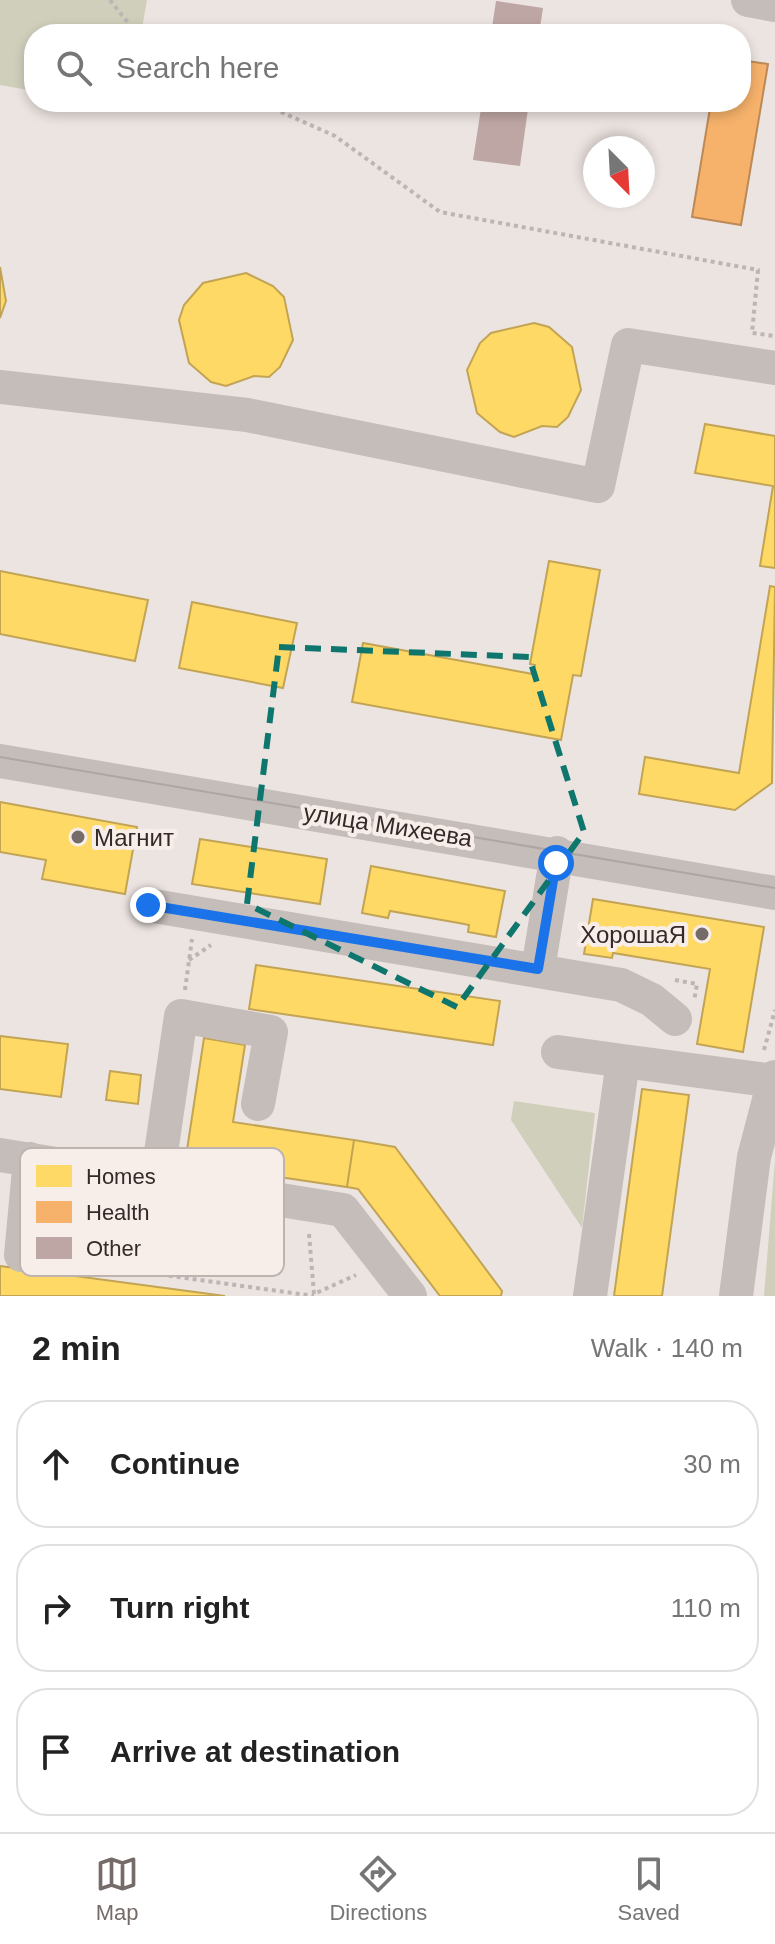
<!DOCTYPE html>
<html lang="en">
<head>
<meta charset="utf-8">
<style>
  body { margin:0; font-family:Arial,sans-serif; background:#f6f6f6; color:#222 }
  .compass { position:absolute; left:583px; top:136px; width:72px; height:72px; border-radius:50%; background:#fff; box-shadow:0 4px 12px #0003; rotate:156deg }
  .stop { position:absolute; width:24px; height:24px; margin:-18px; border:6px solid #1a73e8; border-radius:50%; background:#fff }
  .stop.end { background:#1a73e8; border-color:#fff; box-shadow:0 2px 8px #0008 }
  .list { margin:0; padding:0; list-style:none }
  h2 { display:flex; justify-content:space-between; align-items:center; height:104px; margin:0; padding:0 32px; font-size:34px }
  h2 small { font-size:26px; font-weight:400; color:#767676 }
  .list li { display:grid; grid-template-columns:52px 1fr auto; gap:24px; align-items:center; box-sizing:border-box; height:128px; margin:0 16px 16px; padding:0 16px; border:2px solid #e0e0e0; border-radius:32px }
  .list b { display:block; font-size:30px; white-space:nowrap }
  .list em { font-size:26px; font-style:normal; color:#767676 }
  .icon { flex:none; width:44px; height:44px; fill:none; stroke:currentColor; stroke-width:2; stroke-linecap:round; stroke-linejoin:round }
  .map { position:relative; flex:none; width:775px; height:1296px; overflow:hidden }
  .search { position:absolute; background:#fff; box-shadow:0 4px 12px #0003; left:24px; right:24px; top:24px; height:88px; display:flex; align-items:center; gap:20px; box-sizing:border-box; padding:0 28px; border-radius:32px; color:#767676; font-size:30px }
  .sheet { height:536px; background:#fff }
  nav { display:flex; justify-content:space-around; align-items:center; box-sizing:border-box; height:112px; border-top:2px solid #e0e0e0; background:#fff; font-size:22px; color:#767676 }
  nav a { display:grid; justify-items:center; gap:4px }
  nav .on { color:#756b69 }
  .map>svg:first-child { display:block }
</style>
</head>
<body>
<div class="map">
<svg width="775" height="1296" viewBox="0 0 775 1296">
  <rect width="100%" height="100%" fill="#ece4e1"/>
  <!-- green -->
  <path fill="#d0cfbc" d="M 0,0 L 147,0 L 141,34 L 34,34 L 34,91 L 0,85 Z
    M 514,1101 L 595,1113 L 582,1228 L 511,1120 Z
    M 775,1160 L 775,1296 L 764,1296 L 775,1161 Z"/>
  <!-- homes -->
  <path fill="#ffd966" stroke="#c2a454" stroke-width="2" d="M 0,267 L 6,301 L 0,318 Z
    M 246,273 L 273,286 L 284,297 L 293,340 L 280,367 L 269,377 L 254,376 L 226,386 L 211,382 L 189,363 L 179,320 L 184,305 L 203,283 Z
    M 534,323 L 549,327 L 572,347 L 581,390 L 568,417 L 557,427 L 542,426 L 514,437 L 500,432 L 477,413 L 467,370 L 480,343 L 491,333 Z
    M 705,424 L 775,436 L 775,568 L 760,566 L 773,486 L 695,473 Z
    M 549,561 L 600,570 L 581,676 L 573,675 L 561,740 L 352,702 L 363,643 L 533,674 L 535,665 L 530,664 Z
    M 0,571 L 148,600 L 135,661 L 0,634 Z
    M 770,586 L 775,587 L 772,783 L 735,810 L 639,794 L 645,757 L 739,773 Z
    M 192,602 L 297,623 L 283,688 L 179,668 Z
    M 0,802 L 137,827 L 125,894 L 42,879 L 46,860 L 0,852 Z
    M 200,839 L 327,859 L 320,904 L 192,884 Z
    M 371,866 L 505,891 L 496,937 L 468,932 L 469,925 L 459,923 L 390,911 L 388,918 L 362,913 Z
    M 593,899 L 764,927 L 743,1052 L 697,1044 L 710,969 L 613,953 L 612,958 L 584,954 Z
    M 256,965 L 500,1001 L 493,1045 L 249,1009 Z
    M 0,1036 L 68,1044 L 61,1097 L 0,1089 Z
    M 204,1038 L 245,1045 L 233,1122 L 354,1140 L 347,1187 L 185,1163 Z
    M 110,1071 L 141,1075 L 138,1104 L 106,1100 Z
    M 642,1089 L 689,1095 L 662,1296 L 614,1296 Z
    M 354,1140 L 395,1147 L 502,1291 L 501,1296 L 440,1296 L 358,1189 L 347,1187 Z
    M 0,1266 L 225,1296 L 0,1296 Z"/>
  <!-- health -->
  <path fill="#f6b26b" stroke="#bc8957" stroke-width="2" d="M 741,60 L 768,64 L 741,225 L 692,217 L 711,102 L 741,102 Z"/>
  <!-- building -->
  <path fill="#bea6a4" d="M 496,1 L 543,8 L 539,34 L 491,34 Z
    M 482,102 L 529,102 L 520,166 L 473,160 Z"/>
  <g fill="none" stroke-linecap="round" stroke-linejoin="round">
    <!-- path -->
    <path stroke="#bdb5b3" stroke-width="4" stroke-dasharray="4 4" stroke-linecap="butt" d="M 110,0 L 137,34
      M 259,102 L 335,136 L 440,212 L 758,270 L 752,333 L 775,336
      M 189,960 L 211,945
      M 675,980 L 697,984 L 694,1001
      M 185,990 L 192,939
      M 764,1050 L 775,1010
      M 309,1234 L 314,1294 L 356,1275
      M 50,1259 L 314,1296"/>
    <!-- minor -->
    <path stroke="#c5bdba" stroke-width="34" d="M 748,0 L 775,5
      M 0,387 L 247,415 L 598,486 L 628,345 L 775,368
      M 0,761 L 775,893
      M 148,905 L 621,985 L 652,1000 L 675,1019
      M 538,969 L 557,853
      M 558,1052 L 623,1061
      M 0,1155 L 343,1210 L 410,1296
      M 157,1180 L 181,1016 L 271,1032 L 258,1104
      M 261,1242 L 267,1197
      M 21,1255 L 30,1159
      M 590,1296 L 623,1061 L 774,1081
      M 736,1296 L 754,1157 L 775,1077"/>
    <!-- tram -->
    <path stroke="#ada6a4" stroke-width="2" d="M 0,757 L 775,888"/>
  </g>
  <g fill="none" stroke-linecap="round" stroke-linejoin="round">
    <!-- route -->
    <path stroke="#1a73e8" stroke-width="10" d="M 148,905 L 538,969 L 556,863"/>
  </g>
  <!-- marked area -->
  <path fill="none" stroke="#0f766e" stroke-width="6" stroke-dasharray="16 10" stroke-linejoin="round" d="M 279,647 L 529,657 L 584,832 L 457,1007 L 247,904 Z"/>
  <!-- markers -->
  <g fill="#756b69" stroke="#f8eee9" stroke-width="3">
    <circle cx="78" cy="837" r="8"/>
    <circle cx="702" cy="934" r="8"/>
  </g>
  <g text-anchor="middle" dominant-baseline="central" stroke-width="8" stroke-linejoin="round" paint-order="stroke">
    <!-- street labels -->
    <g font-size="24" fill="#352a29" stroke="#f8eee9">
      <text transform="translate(388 825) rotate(9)">улица Михеева</text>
    </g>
    <!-- poi labels -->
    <g font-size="24" fill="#352a29" stroke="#f8eee9" text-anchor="start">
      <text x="94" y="837">Магнит</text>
      <text x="686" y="934" text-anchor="end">ХорошаЯ</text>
    </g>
  </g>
  <!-- legend -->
  <rect x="20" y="1148" width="264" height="128" rx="12" fill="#f8eee9" stroke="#beb3af" stroke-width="2"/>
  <rect x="36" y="1165" width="36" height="22" fill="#ffd966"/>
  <rect x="36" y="1201" width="36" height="22" fill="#f6b26b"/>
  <rect x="36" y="1237" width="36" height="22" fill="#bea6a4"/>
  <g font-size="22" fill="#352a29">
    <text x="86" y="1184">Homes</text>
    <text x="86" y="1220">Health</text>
    <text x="86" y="1256">Other</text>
  </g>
</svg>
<svg class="compass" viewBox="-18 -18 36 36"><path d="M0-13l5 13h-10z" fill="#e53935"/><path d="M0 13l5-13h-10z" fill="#767676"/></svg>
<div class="stop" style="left:556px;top:863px"></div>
<div class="stop end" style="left:148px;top:905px"></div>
<div class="search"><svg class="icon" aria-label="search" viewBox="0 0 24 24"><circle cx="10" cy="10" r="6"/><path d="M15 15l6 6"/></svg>Search here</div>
</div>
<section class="sheet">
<h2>2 min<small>Walk · 140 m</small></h2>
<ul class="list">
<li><svg class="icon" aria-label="ahead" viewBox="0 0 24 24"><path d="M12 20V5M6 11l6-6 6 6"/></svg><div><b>Continue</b></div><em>30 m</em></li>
<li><svg class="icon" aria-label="right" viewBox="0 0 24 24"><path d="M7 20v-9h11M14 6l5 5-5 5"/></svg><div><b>Turn right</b></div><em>110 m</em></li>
<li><svg class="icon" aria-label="arrive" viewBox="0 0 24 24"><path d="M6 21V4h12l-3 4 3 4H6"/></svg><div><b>Arrive at destination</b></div></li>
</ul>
</section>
<nav>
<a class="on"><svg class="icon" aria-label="map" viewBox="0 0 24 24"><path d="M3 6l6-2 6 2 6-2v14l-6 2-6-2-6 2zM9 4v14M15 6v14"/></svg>Map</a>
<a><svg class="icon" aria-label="directions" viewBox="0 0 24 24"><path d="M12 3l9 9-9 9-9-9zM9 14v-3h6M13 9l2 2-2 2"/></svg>Directions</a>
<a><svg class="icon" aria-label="saved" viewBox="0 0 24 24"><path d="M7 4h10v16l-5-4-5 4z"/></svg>Saved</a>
</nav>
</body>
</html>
